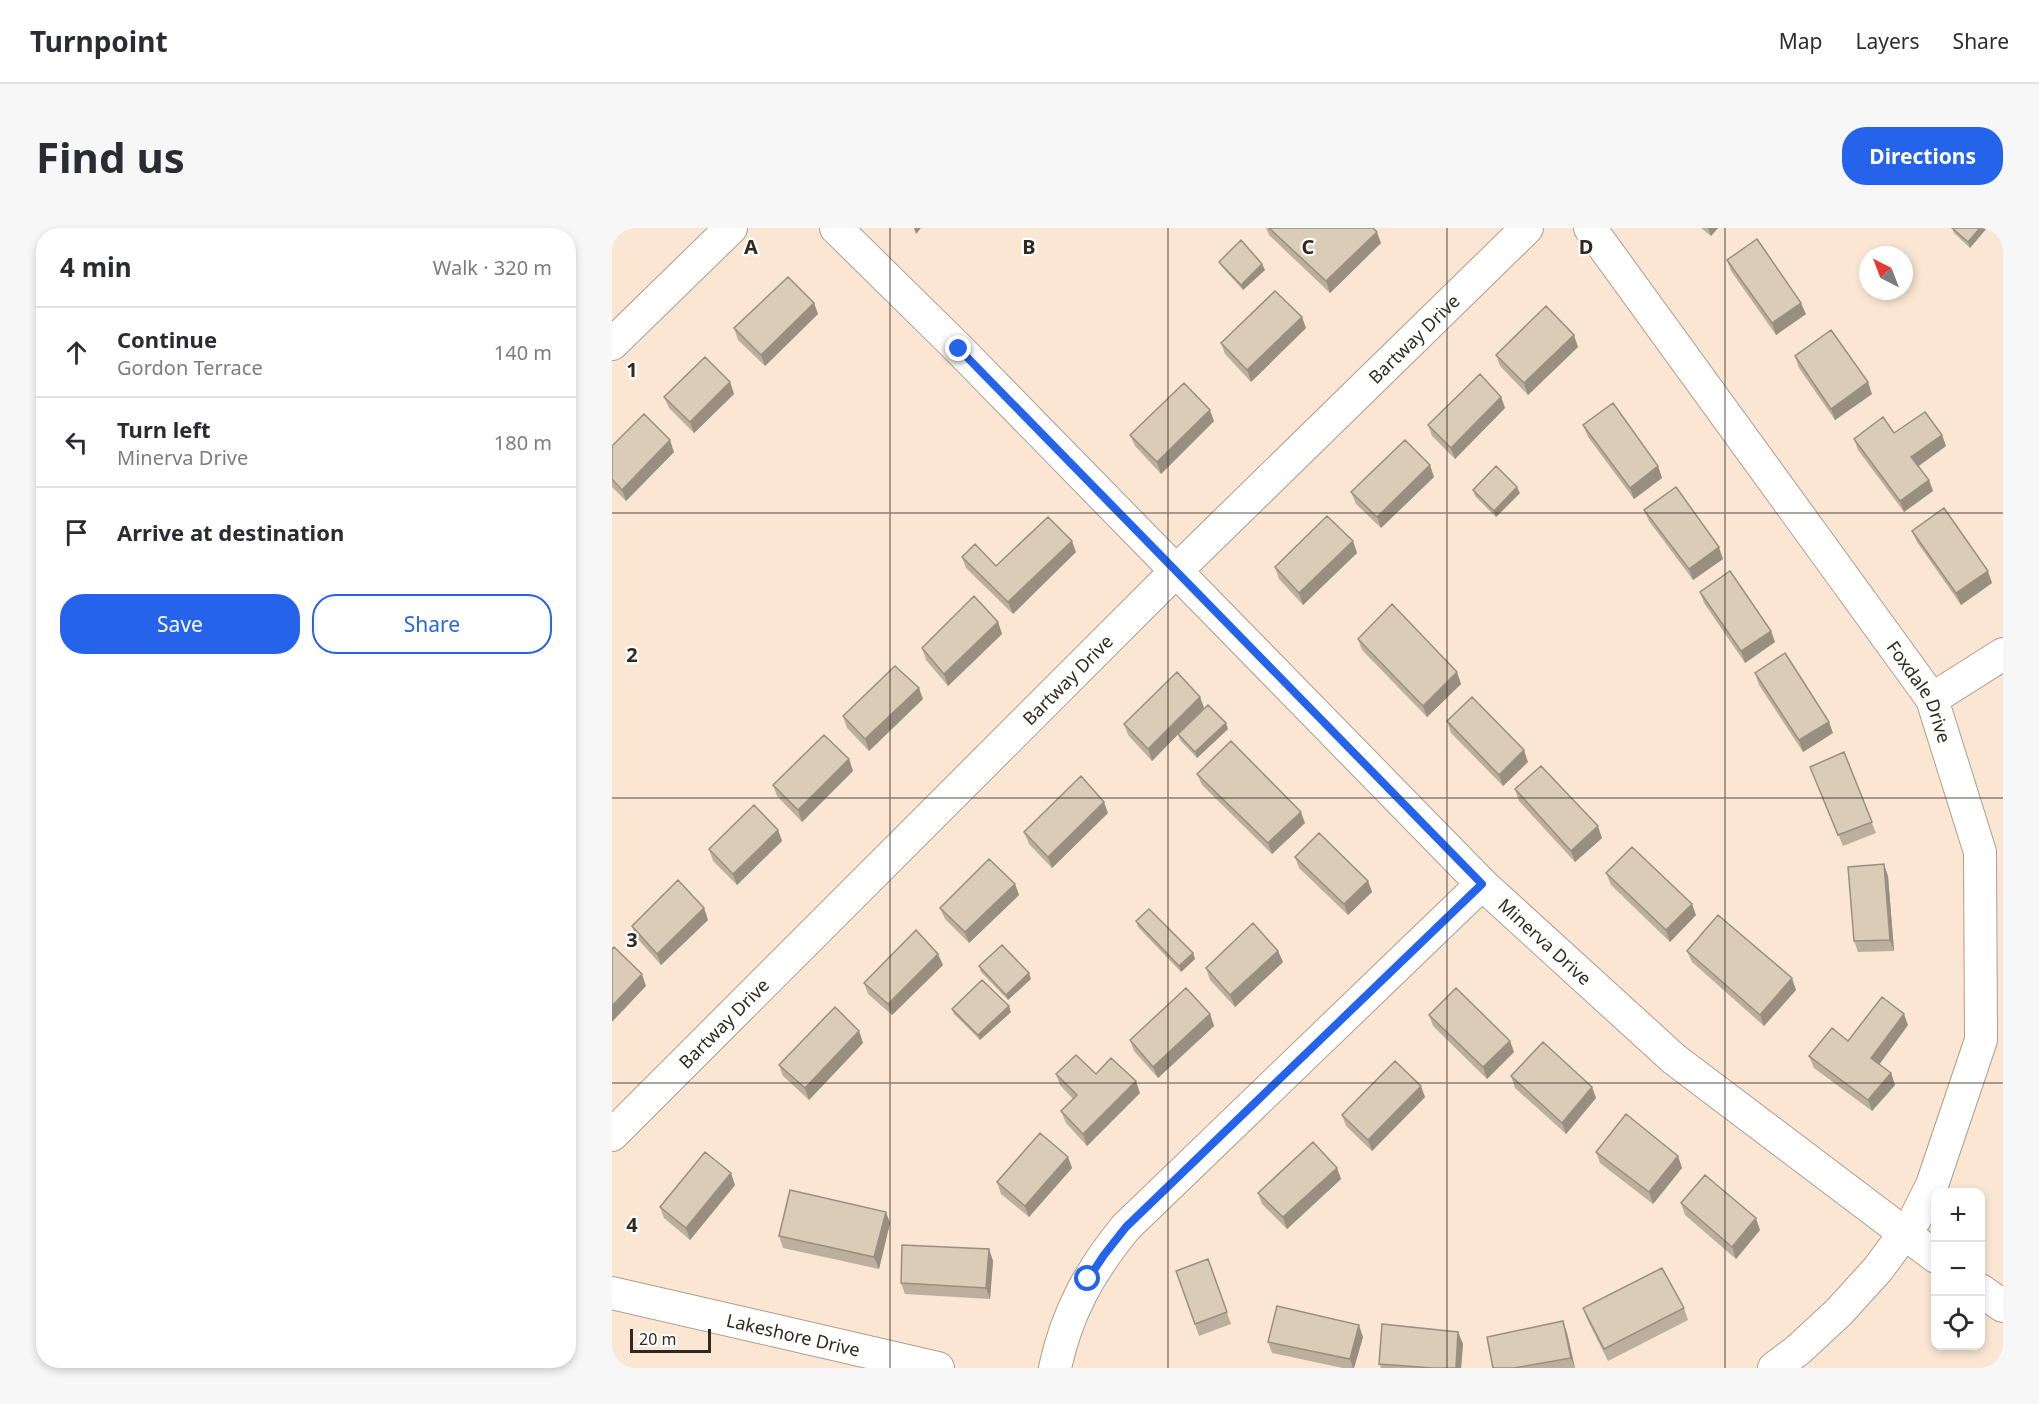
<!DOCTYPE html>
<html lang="en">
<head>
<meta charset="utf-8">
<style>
  body { margin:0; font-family:"Noto Sans",sans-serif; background:#f7f7f7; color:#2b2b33 }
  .controls { position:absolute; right:18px; bottom:18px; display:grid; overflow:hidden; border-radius:12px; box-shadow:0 3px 9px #0003 }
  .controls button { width:54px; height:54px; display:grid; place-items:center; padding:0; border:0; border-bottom:2px solid #e1e1e2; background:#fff; color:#2b2b33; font:30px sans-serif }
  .compass { position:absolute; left:1247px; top:18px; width:54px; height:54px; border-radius:50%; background:#fff; box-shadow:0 3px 9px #0003; rotate:318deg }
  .scale { position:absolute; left:18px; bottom:15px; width:81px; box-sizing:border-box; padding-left:6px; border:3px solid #302922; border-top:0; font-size:16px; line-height:21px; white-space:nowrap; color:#302922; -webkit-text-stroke:4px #fff; paint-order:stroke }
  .stop { position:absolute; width:18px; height:18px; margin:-14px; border:4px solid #2563eb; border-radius:50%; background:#fff }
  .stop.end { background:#2563eb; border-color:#fff; box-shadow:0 2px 6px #0008 }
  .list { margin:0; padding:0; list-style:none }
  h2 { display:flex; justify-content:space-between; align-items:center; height:78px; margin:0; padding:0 24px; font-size:26px }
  h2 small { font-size:20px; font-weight:400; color:#7c7c81 }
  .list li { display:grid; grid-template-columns:39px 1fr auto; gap:18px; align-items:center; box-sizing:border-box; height:90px; padding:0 24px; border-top:2px solid #e1e1e2 }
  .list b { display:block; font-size:22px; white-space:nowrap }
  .list p { margin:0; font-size:20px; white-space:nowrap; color:#7c7c81 }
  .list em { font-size:20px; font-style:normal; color:#7c7c81 }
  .actions { display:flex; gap:12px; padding:18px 24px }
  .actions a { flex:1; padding:14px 0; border:2px solid #2563eb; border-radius:24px; text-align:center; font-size:21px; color:#2563eb }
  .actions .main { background:#2563eb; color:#fff }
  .icon { flex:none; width:33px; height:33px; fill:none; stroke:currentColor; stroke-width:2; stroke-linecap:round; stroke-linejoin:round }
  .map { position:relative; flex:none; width:1391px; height:1140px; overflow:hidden; border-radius:24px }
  header { display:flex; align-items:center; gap:36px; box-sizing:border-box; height:84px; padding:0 30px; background:#fff; border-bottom:2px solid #e1e1e2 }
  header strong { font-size:28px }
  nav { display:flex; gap:33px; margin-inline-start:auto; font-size:21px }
  .intro { display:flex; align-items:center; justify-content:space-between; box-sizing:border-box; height:144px; padding:0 36px }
  h1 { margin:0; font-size:42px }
  .button { padding:15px 27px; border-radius:24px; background:#2563eb; color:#fff; font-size:21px; font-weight:700 }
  main { display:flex; gap:36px; padding:0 36px }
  aside { flex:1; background:#fff; border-radius:24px; box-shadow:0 3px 9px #0003 }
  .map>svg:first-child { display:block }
</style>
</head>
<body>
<header>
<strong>Turnpoint</strong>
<nav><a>Map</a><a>Layers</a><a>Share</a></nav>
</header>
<div class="intro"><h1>Find us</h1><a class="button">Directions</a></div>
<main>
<aside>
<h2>4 min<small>Walk · 320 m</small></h2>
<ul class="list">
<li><svg class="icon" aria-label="ahead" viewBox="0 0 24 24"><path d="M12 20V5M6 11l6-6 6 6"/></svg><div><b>Continue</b><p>Gordon Terrace</p></div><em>140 m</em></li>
<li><svg class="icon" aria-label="left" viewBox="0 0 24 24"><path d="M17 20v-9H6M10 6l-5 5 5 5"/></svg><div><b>Turn left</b><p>Minerva Drive</p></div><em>180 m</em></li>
<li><svg class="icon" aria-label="arrive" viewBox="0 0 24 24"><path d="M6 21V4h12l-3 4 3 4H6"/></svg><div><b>Arrive at destination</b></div></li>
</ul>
<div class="actions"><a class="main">Save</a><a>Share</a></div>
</aside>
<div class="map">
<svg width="1391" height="1140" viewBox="0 0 1391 1140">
  <rect width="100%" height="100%" fill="#fae6d3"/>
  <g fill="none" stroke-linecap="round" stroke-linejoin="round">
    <!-- minor casing -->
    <g stroke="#af9d8b" stroke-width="34">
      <g id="minor">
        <path id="s1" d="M 224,0 L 347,121 L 870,656 L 1062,831 L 1324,1029"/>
        <path id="s2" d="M 978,0 L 1320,471 L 1368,624 L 1369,812 L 1320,957 L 1303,991 L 1266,1041 L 1227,1084 L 1186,1122 L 1162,1140"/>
        <path d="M 0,116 L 119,0"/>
        <path d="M 1320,471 L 1391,426"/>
        <path id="s3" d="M 0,907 L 564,343 L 915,0"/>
        <path d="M 1368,1062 L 1391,1078"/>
        <path id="s4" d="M 0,1065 L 326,1140"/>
        <path d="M 443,1140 C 455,1084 478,1043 514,999 L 870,656"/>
      </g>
    </g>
    <!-- minor -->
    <use href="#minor" stroke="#fff" stroke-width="32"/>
  </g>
  <!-- wall -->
  <path fill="#bcaf9d" d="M 654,0 L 761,0 L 769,15 L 718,65 L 657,7 Z
    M 1089,0 L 1106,0 L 1099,8 Z
    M 1340,0 L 1373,0 L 1374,1 L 1358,20 L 1342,5 Z
    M 1115,32 L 1194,86 L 1164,107 L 1119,43 Z
    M 607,34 L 650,36 L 653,42 L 631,62 L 610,39 Z
    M 202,75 L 206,86 L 153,138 L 126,112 L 122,100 Z
    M 694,100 L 639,154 L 613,126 L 609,115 Z
    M 966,119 L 916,167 L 888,138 L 884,127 Z
    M 1183,128 L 1260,166 L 1223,192 L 1187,140 Z
    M 118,154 L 122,166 L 82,205 L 57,180 L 52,169 Z
    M 889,169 L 893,180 L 843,231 L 820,208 L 816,197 Z
    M 602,193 L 549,246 L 523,218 L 518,207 Z
    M 971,197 L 1046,238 L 1050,250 L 1022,271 L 976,209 Z
    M 1282,205 L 1330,207 L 1334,218 L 1306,238 L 1317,252 L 1321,263 L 1292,284 L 1246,222 L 1242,211 Z
    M 0,218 L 62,224 L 14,273 L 0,259 Z
    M 822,249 L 769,300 L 744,276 L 739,264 Z
    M 861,262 L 908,265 L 884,289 L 863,268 Z
    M 1032,282 L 1111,331 L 1081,352 L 1037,293 Z
    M 1300,303 L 1380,355 L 1349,377 L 1305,314 Z
    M 741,313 L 745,325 L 691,377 L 667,351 L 663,339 Z
    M 464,324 L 401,386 L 354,340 L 350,329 L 384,338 Z
    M 1088,364 L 1159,403 L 1163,414 L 1133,435 L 1092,375 Z
    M 386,394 L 390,406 L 336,458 L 314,432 L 310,420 Z
    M 746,411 L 845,444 L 849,456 L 815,489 L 750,422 Z
    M 1143,445 L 1221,505 L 1191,524 L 1147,457 Z
    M 588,469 L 592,480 L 616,501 L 585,530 L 568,512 L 566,506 L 540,533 L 516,507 L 512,496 Z
    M 311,471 L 257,523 L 235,500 L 231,488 Z
    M 835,493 L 916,534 L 891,558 L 839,505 Z
    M 1232,524 L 1264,605 L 1231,618 L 1198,539 Z
    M 237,531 L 241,543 L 190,594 L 165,568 L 161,557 Z
    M 585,546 L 693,595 L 660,626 L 590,557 Z
    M 903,561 L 990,610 L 963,634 L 907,573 Z
    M 496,585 L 440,640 L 417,616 L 412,604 Z
    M 166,602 L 170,613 L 125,657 L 101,633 L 97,621 Z
    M 683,629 L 756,653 L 760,664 L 736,687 L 687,640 Z
    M 994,645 L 1084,687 L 1058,714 L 999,657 Z
    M 1276,648 L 1282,723 L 1246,724 L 1242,713 Z
    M 403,656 L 407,667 L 357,715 L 333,691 L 328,680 Z
    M 92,680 L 96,692 L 49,737 L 24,709 L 20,698 Z
    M 524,693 L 581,725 L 583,731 L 569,744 L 526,699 Z
    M 666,723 L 671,734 L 623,779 L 598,752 L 594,740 Z
    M 1075,723 L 1184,762 L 1152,798 L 1080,734 Z
    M 331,737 L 280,787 L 256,766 L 252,755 Z
    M 367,738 L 419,751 L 396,772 L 369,744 Z
    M 340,781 L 399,784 L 368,812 L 342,786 Z
    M 598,786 L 602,798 L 546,850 L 522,823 L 518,812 Z
    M 817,787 L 898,813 L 902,824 L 875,851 L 821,798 Z
    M 1296,797 L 1267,836 L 1279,845 L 1283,857 L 1260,883 L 1202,840 L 1197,828 Z
    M 247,803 L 251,815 L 197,872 L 171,848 L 167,837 Z
    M 444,846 L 484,846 L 528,865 L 475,918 L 454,895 L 449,883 L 461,871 L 448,857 Z
    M 899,848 L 980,859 L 984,870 L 954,906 L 903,860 Z
    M 813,869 L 760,923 L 734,898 L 730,887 Z
    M 984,924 L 1066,928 L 1070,940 L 1041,976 L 988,935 Z
    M 456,929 L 460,940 L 417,989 L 389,966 L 385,954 Z
    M 725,940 L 729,951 L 675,1001 L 650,976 L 646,965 Z
    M 123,957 L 78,1012 L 52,990 L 48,979 Z
    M 1069,975 L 1148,1002 L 1124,1031 L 1073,987 Z
    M 278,995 L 267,1041 L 171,1020 L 167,1008 Z
    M 377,1021 L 381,1033 L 378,1071 L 293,1066 L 289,1055 Z
    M 596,1031 L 619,1096 L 587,1108 L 564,1043 Z
    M 971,1080 L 1072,1080 L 1076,1092 L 996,1133 L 975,1091 Z
    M 846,1104 L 851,1116 L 849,1140 L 769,1140 L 767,1136 Z
    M 955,1105 L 963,1140 L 881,1140 Z
    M 751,1109 L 742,1140 L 731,1140 L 660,1125 L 656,1114 Z"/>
  <!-- shaded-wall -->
  <path fill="#998f80" d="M 302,0 L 309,0 L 304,6 Z
    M 1096,0 L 1106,0 L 1099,8 Z
    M 1368,0 L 1373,0 L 1374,1 L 1358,20 L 1356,14 Z
    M 765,4 L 769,15 L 718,65 L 714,53 Z
    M 650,36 L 653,42 L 631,62 L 629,57 Z
    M 202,75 L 206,86 L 153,138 L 149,127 Z
    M 1189,75 L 1194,86 L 1164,107 L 1160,95 Z
    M 690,89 L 694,100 L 639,154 L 635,142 Z
    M 962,107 L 966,119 L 916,167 L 912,155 Z
    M 118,154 L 122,166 L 82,205 L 78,194 Z
    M 1256,154 L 1260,166 L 1223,192 L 1219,181 Z
    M 889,169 L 893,180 L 843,231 L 839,220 Z
    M 598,182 L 602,193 L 549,246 L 545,234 Z
    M 1330,207 L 1334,218 L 1304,240 L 1299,229 Z
    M 58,212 L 62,224 L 14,273 L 10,262 Z
    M 818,237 L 822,249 L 769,300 L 765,289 Z
    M 1046,238 L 1050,250 L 1022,271 L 1018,260 Z
    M 1317,252 L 1321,263 L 1292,284 L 1288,273 Z
    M 905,259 L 908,265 L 884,289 L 882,283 Z
    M 460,313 L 464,324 L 401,386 L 396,374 Z
    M 741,313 L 745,325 L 691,377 L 687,365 Z
    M 1107,319 L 1111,331 L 1081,352 L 1077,341 Z
    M 1376,343 L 1380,355 L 1349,377 L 1344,365 Z
    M 386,394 L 390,406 L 336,458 L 332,446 Z
    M 1159,403 L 1163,414 L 1133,435 L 1129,423 Z
    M 845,444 L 849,456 L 815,489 L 811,478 Z
    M 307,460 L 311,471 L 257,523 L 253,511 Z
    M 588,469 L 592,480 L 540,533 L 536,521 Z
    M 1217,494 L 1221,505 L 1191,524 L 1187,512 Z
    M 614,495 L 616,501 L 585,530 L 583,524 Z
    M 912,522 L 916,534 L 891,558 L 887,547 Z
    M 237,531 L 241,543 L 190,594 L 186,582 Z
    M 492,574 L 496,585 L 440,640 L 436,629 Z
    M 689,584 L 693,595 L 660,626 L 656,615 Z
    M 986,598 L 990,610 L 963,634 L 959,623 Z
    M 166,602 L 170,613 L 125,657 L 121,646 Z
    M 1272,636 L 1276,648 L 1282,723 L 1278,712 Z
    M 756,653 L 760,664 L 736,687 L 732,676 Z
    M 403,656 L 407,667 L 357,715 L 353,704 Z
    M 1080,676 L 1084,687 L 1058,714 L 1054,702 Z
    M 92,680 L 96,692 L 49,737 L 45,726 Z
    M 666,723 L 671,734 L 623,779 L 618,767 Z
    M 581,725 L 583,731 L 569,744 L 567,738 Z
    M 326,726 L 331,737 L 280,787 L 276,776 Z
    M 417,745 L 419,751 L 396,772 L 394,767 Z
    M 30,746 L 34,758 L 0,794 L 0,778 Z
    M 1180,750 L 1184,762 L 1152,798 L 1148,787 Z
    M 397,778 L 399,784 L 368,812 L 366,807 Z
    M 598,786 L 602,798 L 546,850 L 541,839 Z
    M 1292,786 L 1296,797 L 1264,841 L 1259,830 Z
    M 247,803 L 251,815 L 197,872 L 193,860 Z
    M 898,813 L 902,824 L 875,851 L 871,839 Z
    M 1279,845 L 1283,857 L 1260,883 L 1256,872 Z
    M 524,853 L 528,865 L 475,918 L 471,906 Z
    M 809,858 L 813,869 L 760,923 L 756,912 Z
    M 980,859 L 984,870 L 954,906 L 950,895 Z
    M 1066,928 L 1070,940 L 1041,976 L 1037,964 Z
    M 456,929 L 460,940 L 417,989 L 413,978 Z
    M 725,940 L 729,951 L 675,1001 L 671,989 Z
    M 119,945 L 123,957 L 78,1012 L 74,1000 Z
    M 274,984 L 278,995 L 267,1041 L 262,1029 Z
    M 1144,990 L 1148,1002 L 1124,1031 L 1120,1019 Z
    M 377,1021 L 381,1033 L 378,1071 L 374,1060 Z
    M 951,1093 L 955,1105 L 963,1140 L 959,1130 Z
    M 747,1097 L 751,1109 L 742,1140 L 741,1140 L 738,1131 Z
    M 846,1104 L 851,1116 L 849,1140 L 844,1140 Z"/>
  <!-- building -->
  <path fill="#dbccb7" stroke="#998f80" stroke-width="1.5" d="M 657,0 L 761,0 L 765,4 L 714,53 Z
    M 1340,0 L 1368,0 L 1356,14 Z
    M 1145,11 L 1189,75 L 1160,95 L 1115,32 Z
    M 629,12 L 650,36 L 629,57 L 607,34 Z
    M 176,49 L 202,75 L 149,127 L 122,100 Z
    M 663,63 L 690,89 L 635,142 L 609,115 Z
    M 934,78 L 962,107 L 912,155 L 884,127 Z
    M 1219,102 L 1256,154 L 1219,181 L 1183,128 Z
    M 93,129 L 118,154 L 78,194 L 52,169 Z
    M 868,146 L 889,169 L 839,220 L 816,197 Z
    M 572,155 L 598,182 L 545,234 L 518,207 Z
    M 1001,175 L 1046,238 L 1018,260 L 971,197 Z
    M 1313,184 L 1330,207 L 1299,229 L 1317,252 L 1288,273 L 1242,211 L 1271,189 L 1282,205 Z
    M 32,186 L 58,212 L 10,262 L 0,251 L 0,218 Z
    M 793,212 L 818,237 L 765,289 L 739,264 Z
    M 884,238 L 905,259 L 882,283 L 861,262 Z
    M 1064,259 L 1107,319 L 1077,341 L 1032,282 Z
    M 1332,280 L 1376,343 L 1344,365 L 1300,303 Z
    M 715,288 L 741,313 L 687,365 L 663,339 Z
    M 436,289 L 460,313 L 396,374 L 350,329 L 363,316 L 384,338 Z
    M 1118,343 L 1159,403 L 1129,423 L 1088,364 Z
    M 362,368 L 386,394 L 332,446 L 310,420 Z
    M 780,376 L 845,444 L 811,478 L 746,411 Z
    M 1173,425 L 1217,494 L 1187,512 L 1143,445 Z
    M 283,438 L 307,460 L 253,511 L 231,488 Z
    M 565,444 L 588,469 L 536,521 L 512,496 Z
    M 860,469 L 912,522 L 887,547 L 835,493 Z
    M 596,477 L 614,495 L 583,524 L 566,506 Z
    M 212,507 L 237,531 L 186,582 L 161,557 Z
    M 619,513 L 689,584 L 656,615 L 585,546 Z
    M 1232,524 L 1260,594 L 1226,607 L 1198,539 Z
    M 929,538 L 986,598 L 959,623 L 903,561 Z
    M 469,548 L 492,574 L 436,629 L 412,604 Z
    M 142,577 L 166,602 L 121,646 L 97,621 Z
    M 707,605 L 756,653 L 732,676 L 683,629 Z
    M 1020,619 L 1080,676 L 1054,702 L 994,645 Z
    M 377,631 L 403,656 L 353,704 L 328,680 Z
    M 1272,636 L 1278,712 L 1242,713 L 1236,639 Z
    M 66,652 L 92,680 L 45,726 L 20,698 Z
    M 537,681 L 581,725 L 567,738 L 524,693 Z
    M 1106,687 L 1180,750 L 1148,787 L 1075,723 Z
    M 641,695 L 666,723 L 618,767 L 594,740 Z
    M 304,702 L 326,726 L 276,776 L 252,755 Z
    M 390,717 L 417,745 L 394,767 L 367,738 Z
    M 2,719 L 30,746 L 0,778 L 0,721 Z
    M 370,752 L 397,778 L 366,807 L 340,781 Z
    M 574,760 L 598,786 L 541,839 L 518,812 Z
    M 844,760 L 898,813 L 871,839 L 817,787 Z
    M 1270,769 L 1292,786 L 1259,830 L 1279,845 L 1256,872 L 1197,828 L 1220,800 L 1236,813 Z
    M 223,779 L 247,803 L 193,860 L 167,837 Z
    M 931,814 L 980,859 L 950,895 L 899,848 Z
    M 464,827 L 484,846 L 499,830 L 524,853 L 471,906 L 449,883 L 465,867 L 444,846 Z
    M 783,833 L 809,858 L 756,912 L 730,887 Z
    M 1014,886 L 1066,928 L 1037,964 L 984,924 Z
    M 428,905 L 456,929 L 413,978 L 385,954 Z
    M 701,914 L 725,940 L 671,989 L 646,965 Z
    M 93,924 L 119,945 L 74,1000 L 48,979 Z
    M 1093,947 L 1144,990 L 1120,1019 L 1069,975 Z
    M 178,962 L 274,984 L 262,1029 L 167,1008 Z
    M 290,1017 L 377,1021 L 374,1060 L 289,1055 Z
    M 596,1031 L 615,1084 L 583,1096 L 564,1043 Z
    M 1050,1040 L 1072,1080 L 992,1121 L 971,1080 Z
    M 665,1078 L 747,1097 L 738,1131 L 656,1114 Z
    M 951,1093 L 959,1130 L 902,1140 L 881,1140 L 875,1109 Z
    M 770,1096 L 846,1104 L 844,1140 L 821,1140 L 767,1136 Z"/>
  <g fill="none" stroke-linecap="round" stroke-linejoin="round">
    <!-- route -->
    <path stroke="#2563eb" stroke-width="8" d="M 347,121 L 870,656 L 514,999 L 492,1027 L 476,1051"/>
  </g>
  <!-- grid -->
  <path fill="none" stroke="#302922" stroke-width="1.5" stroke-opacity="0.55" d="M 278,0 L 278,1140M 556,0 L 556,1140M 835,0 L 835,1140M 1113,0 L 1113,1140M 0,285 L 1391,285M 0,570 L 1391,570M 0,855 L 1391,855"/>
  <g text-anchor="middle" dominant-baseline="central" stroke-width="4.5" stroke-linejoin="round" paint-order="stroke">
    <!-- street labels -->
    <g font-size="18" fill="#302922" stroke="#fff">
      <text stroke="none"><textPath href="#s3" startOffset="1130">Bartway Drive</textPath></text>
      <text stroke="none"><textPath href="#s3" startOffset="644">Bartway Drive</textPath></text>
      <text stroke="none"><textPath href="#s2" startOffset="570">Foxdale Drive</textPath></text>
      <text stroke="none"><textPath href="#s1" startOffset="1006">Minerva Drive</textPath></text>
      <text stroke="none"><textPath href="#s3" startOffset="158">Bartway Drive</textPath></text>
      <text stroke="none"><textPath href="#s4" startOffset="186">Lakeshore Drive</textPath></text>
    </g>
  </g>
  <g font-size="20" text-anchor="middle" font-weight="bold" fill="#302922" stroke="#fff" stroke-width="4.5" stroke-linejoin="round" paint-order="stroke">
    <text x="139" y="26">A</text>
    <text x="417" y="26">B</text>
    <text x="696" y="26">C</text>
    <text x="974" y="26">D</text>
    <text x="20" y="149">1</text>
    <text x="20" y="434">2</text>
    <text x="20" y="719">3</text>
    <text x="20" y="1004">4</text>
  </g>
</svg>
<div class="controls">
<button>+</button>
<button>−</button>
<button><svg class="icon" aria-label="locate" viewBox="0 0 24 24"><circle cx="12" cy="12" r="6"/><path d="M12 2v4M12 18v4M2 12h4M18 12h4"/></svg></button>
</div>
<svg class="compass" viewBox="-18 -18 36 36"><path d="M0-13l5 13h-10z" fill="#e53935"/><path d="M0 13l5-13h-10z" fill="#7c7c81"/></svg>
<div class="scale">20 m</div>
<div class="stop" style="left:476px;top:1051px"></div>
<div class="stop end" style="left:347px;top:121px"></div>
</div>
</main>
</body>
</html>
